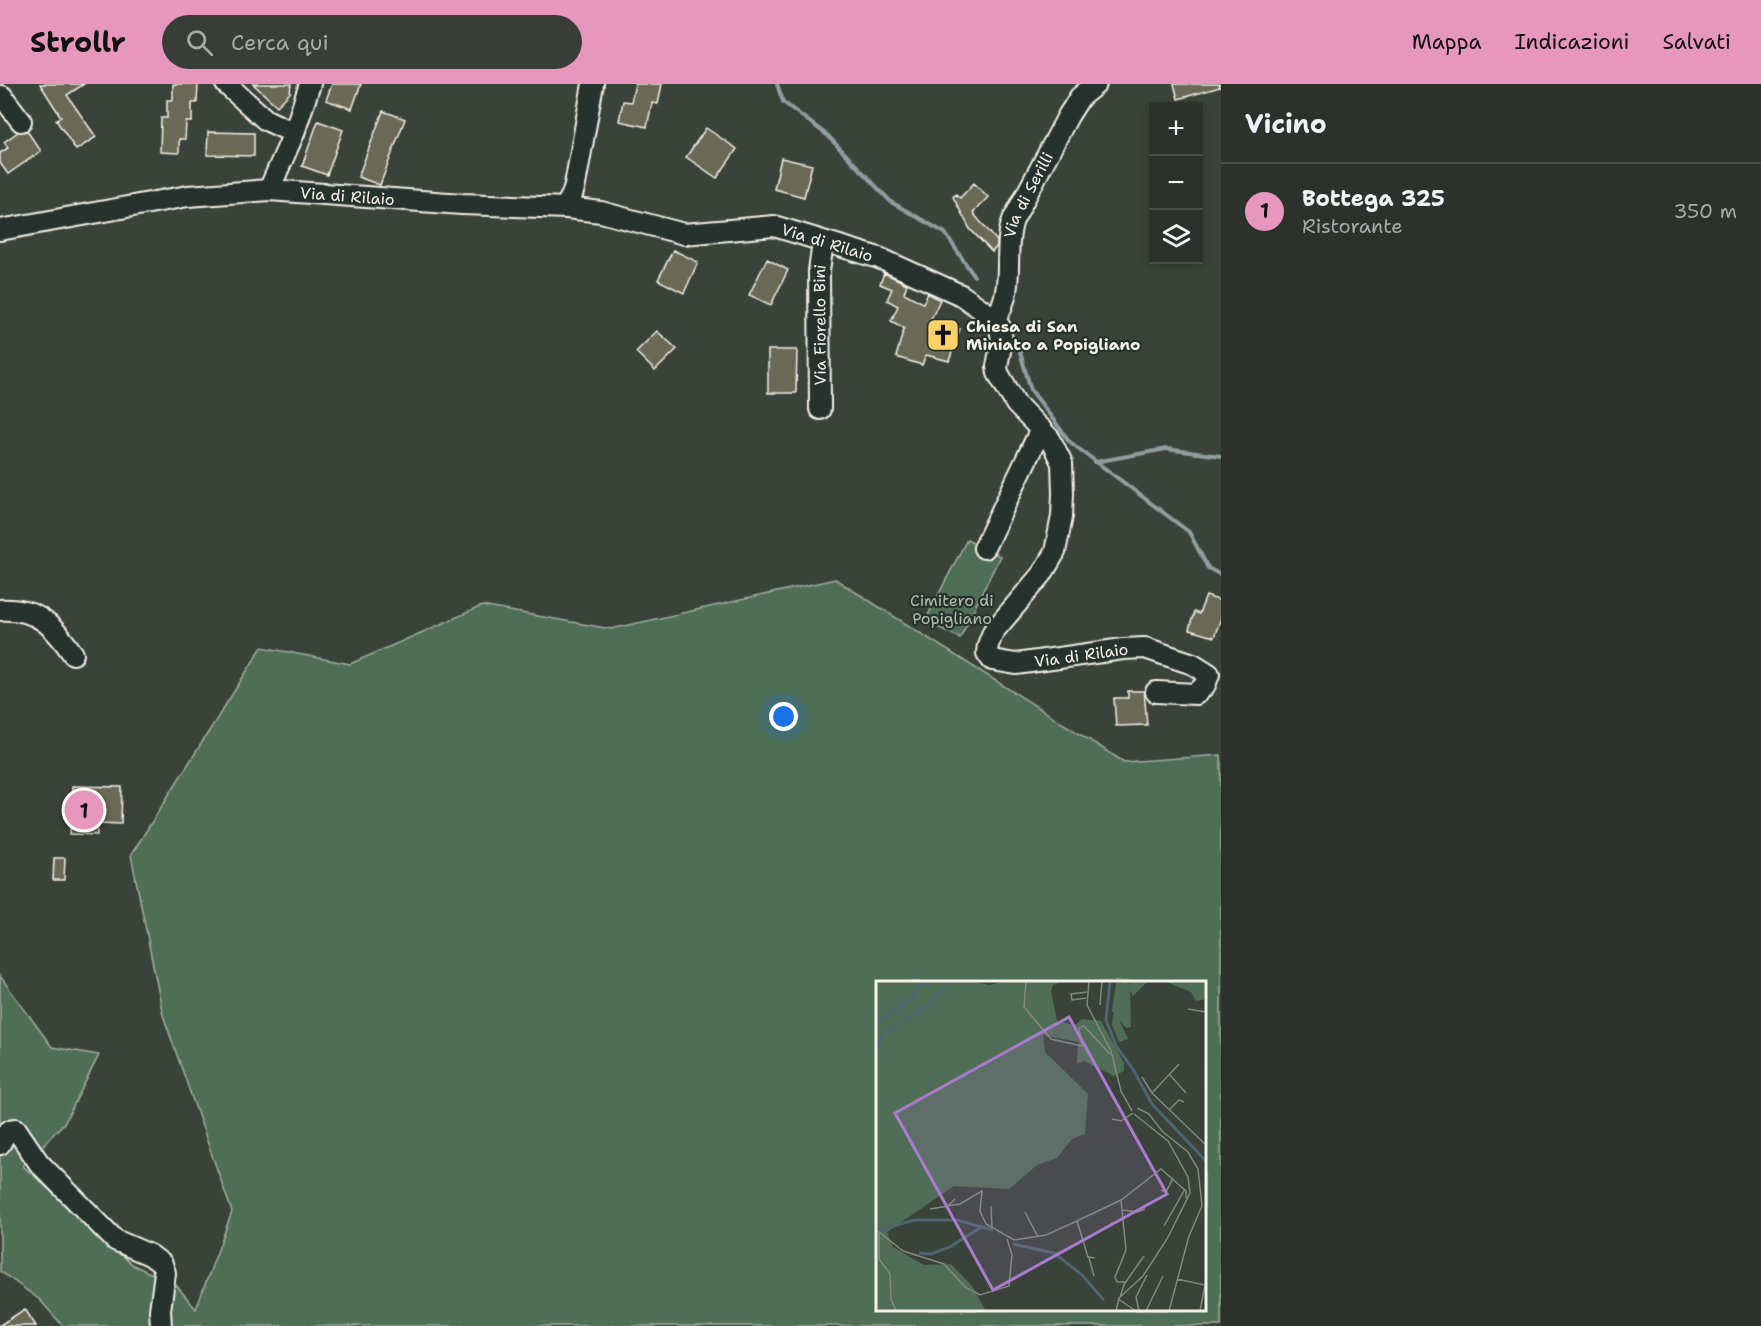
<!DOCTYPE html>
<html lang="it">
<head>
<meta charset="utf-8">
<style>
  body { margin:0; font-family:"Shantell Sans",sans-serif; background:#383e37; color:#f1f3f6 }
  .controls { position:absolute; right:18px; top:18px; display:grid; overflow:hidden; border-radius:0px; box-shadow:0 3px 9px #0003 }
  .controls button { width:54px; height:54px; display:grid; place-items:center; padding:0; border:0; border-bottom:2px solid #484d47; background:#2c322b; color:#f1f3f6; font:30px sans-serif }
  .you { position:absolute; left:784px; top:633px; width:21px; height:21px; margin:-15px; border:4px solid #fff; border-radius:50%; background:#1a73e8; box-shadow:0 0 0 9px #1a73e833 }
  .badge { display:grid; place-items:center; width:39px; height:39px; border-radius:50%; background:#e797bd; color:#111; font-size:20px; font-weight:700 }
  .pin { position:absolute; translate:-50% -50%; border:3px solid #fff; box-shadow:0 2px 6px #0006 }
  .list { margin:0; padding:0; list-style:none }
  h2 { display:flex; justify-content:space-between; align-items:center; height:78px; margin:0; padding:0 24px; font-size:26px }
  h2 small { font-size:20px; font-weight:400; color:#a6aaa9 }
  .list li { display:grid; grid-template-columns:39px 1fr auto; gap:18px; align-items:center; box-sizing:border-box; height:96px; padding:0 24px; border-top:2px solid #484d47 }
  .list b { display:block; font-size:22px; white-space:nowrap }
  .list p { margin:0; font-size:20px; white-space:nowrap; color:#a6aaa9 }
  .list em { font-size:20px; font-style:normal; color:#a6aaa9 }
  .icon { flex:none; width:33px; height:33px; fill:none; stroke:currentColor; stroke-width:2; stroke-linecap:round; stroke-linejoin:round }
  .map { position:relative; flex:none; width:1221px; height:1242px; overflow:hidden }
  header { display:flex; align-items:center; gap:36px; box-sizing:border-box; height:84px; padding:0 30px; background:#e797bd; color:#111 }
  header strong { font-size:28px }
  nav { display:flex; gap:33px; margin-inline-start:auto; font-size:21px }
  .search { width:420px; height:54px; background:#383e37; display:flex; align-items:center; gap:15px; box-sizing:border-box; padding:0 21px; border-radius:33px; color:#a6aaa9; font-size:22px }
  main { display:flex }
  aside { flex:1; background:#2c322b }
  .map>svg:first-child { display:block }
</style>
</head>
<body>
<header>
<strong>Strollr</strong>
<div class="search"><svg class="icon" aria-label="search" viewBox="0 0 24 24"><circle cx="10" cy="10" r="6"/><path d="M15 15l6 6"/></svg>Cerca qui</div>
<nav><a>Mappa</a><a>Indicazioni</a><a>Salvati</a></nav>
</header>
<main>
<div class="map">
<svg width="1221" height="1242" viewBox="0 0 1221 1242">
  <rect width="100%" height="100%" fill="#3a4339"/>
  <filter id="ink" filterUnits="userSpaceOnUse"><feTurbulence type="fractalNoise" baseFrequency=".0167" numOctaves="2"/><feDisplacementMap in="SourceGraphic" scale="12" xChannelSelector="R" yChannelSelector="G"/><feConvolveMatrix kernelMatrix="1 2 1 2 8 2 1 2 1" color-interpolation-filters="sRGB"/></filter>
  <g filter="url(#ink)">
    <!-- green -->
    <path fill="#506e56" stroke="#a2b09f" stroke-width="1.5" fill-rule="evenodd" d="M 967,455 L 1000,472 L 960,554 L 925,537 Z
      M 835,495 L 1124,678 L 1221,671 L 1221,1242 L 63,1242 L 40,1216 L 0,1187 L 0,892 L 52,963 L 99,971 L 65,1038 L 23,1082 L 133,1181 L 176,1201 L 196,1225 L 232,1128 L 163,931 L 131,771 L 262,563 L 350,580 L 482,522 L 611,545 ZM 878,898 L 1204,898 L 1204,1226 L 878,1226 Z"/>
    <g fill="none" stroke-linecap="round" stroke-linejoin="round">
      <!-- stream -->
      <path stroke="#909ea1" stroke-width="4" d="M 777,0 L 783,18 L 827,51 L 891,118 L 945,149 L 974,192
        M 1020,268 L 1031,306 L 1070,358 L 1189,448 L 1208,484 L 1221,491
        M 1095,378 L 1166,365 L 1221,372"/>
    </g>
    <!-- building -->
    <path fill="#696954" stroke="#f4f1e8" stroke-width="1.5" d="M 40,0 L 84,0 L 67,11 L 96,53 L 76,66 L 56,36 L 61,33 Z
      M 173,0 L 198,0 L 197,19 L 192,19 L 192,38 L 186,38 L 185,55 L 179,55 L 179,69 L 160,68 L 161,34 L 167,34 L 167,16 L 173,16 Z
      M 253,0 L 291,0 L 290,9 L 277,22 Z
      M 332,0 L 361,0 L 352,25 L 326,16 Z
      M 635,0 L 662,0 L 658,20 L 652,19 L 647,43 L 619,37 L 623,17 L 631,18 Z
      M 1174,0 L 1219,0 L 1220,3 L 1178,15 Z
      M 383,27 L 405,35 L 380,101 L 358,93 Z
      M 318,37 L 343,46 L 327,91 L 302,82 Z
      M 706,44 L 737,65 L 717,94 L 686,73 Z
      M 27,47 L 41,67 L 8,90 L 0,79 L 0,69 L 8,64 L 4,58 L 18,48 Z
      M 208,48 L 254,49 L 254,72 L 207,71 Z
      M 781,74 L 812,81 L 804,113 L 774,105 Z
      M 974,99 L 988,113 L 973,129 L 997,157 L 997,162 L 992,168 L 970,145 L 953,113 L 956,110 L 960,114 Z
      M 673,166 L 698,178 L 684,209 L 658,196 Z
      M 767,175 L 788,186 L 771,221 L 749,211 Z
      M 884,189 L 907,200 L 904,209 L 923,219 L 928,209 L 940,216 L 931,235 L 960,245 L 949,277 L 926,271 L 922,281 L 896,273 L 904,244 L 891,237 L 898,222 L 887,216 L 892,205 L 880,200 Z
      M 657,247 L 677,265 L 655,287 L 636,268 Z
      M 768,266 L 797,266 L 796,309 L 768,309 Z
      M 1206,512 L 1221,517 L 1221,534 L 1214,553 L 1189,546 L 1194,528 L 1199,530 Z
      M 1128,607 L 1144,607 L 1147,641 L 1116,642 L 1114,614 L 1128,614 Z
      M 72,702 L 122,703 L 121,740 L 97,739 L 97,751 L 70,750 Z
      M 54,774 L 65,774 L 64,796 L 53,796 Z
      M 25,1225 L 36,1242 L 0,1242 L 0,1241 Z"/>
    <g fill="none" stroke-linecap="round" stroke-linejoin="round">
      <!-- minor casing -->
      <g stroke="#f4f1e8" stroke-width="24">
        <g id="minor">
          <path d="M 226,0 L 266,36 L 294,49"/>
          <path d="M 0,14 L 2,12 L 21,37"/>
          <path d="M 269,106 L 294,49 L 310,0"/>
          <path d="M 565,124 L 572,111 L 575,101 L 593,0"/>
          <path id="s1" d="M 0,146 L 188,112 L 269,106 L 462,120 L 567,124 L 601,128 L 684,150 L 774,142 L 879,174 L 961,211 L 991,232 L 1000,243 L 1002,257 L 997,282 L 998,289 L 1016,320 L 1050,355 L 1062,379 L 1063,409 L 1062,432 L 1055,468 L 1042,490 L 993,548 L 988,561 L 987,569 L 992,576 L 1016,580 L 1123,565 L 1145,564 L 1193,580 L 1209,590 L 1205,601 L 1196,610 L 1156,608"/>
          <path id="s2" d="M 994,236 C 1017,206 1002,166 1013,136 L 1068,32 L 1080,13 L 1096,0"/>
          <path id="s3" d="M 820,325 L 819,187 L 823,158"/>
          <path d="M 984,464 L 1041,345"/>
          <path d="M 0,526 C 37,524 53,541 73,570"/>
          <path d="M 0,1060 C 4,1052 7,1045 16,1045 L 39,1079 L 115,1156 L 150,1171 L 162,1180 L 165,1189 L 160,1226 L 161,1242"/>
        </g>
      </g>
      <!-- minor -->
      <use href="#minor" stroke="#26332d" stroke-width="20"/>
    </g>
  </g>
  <!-- icons -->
  <defs>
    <g id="church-square" transform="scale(1.725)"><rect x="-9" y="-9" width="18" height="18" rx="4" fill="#ffd166" stroke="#26332d"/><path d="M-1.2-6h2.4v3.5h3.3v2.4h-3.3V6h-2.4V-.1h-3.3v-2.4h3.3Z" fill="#111"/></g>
  </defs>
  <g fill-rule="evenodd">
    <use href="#church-square" x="943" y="251"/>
  </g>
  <g text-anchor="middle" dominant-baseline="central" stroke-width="4.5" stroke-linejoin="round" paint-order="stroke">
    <!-- street labels -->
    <g font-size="16" fill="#f4f1e8" stroke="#26332d">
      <text stroke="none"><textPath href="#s1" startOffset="351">Via di Rilaio</textPath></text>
      <text stroke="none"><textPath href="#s2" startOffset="132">Via di Serilli</textPath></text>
      <text stroke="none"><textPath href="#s1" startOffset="837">Via di Rilaio</textPath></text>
      <text stroke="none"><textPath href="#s3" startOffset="84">Via Fiorello Bini</textPath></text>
      <text stroke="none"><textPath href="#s1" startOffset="1502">Via di Rilaio</textPath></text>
    </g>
    <!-- poi labels -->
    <g font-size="16" font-weight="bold" fill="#f4f1e8" stroke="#26332d" text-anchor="start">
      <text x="966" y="242">Chiesa di San<tspan x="966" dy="18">Miniato a Popigliano</tspan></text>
    </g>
    <!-- park labels -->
    <g font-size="16" fill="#b2bdae" stroke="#26332d">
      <text x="952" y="516">Cimitero di<tspan x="952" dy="18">Popigliano</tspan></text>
    </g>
  </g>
  <!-- overview -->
  <g transform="translate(876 897)">
    <rect width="330" height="330" fill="#3a4339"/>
    <path d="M 0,0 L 95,0 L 113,4 L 130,0 L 188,0 L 177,4 L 175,10 L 181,40 L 199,44 L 206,38 L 225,40 L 248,82 L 248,90 L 238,95 L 208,80 L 201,83 L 202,61 L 167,54 L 169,71 L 212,113 L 209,153 L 196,158 L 181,177 L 161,184 L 133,208 L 78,205 L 11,251 L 17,266 L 48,284 L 75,283 L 96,305 L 110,330 L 0,330 ZM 253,0 L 254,6 L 254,0 L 272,0 L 257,15 L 254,10 L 255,46 L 250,47 L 236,30 L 240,2 ZM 288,0 L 330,0 L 330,18 L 320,20 L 315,11 ZM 237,33 L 241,34 L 252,58 L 243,61 L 236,44 Z" fill="#506e56"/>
    <path fill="none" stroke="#4d6672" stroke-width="3" d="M 234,0 L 230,39 L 240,65 L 257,88 L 276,123 L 330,180M 0,44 L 37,16 L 42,5 L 57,0M 0,73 L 7,52 L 49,27 L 74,0M 0,250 L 38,239 L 81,239 L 117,249M 137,263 L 178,272 L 206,294 L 228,319M 43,272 L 55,273 L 74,266 L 105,246"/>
    <path fill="none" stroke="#84897f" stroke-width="1.5" d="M 150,0 L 148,26 L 175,58 L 206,65 L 203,47 L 208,45 L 234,73M 213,0 L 211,24 L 235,70 L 245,110 L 256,130M 210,17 L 196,19 L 195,13 L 211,11M 224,24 L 226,0M 312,28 L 330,31M 294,94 L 310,112M 266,96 L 276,112 L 330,164M 276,112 L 303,83M 261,127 L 273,133 L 286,150 L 312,171 L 322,188 L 326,225 L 313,255 L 293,330M 293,129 L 303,119 L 308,121M 236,138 L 245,140 L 257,132M 285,209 L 290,211 L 297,197M 79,218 L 72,225 L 84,223 L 106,210 L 104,230 L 110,243 L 138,259 L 170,254 L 201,240 L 245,219 L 285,188 L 310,210 L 310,217M 115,225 L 116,246M 54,228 L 72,225M 246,229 L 262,231 L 269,228M 149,231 L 162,256M 201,240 L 212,276 L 219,277M 288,245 L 309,208M 213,277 L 218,295M 301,298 L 329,304 L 324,330M 249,302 L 268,275M 244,316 L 249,301 L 241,301 L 239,296 L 250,269 L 245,219M 242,318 L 260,330M 20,330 L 15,318 L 14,293 L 3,278 L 3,251 L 27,270 L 68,283 L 89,306 L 104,314 L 133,305 L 136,274 L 131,258M 240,330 L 243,317 L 267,295 L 291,258 L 314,212 L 312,196 L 292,160 L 258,133M 263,330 L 260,316 L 271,294M 270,330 L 287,295"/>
    <path fill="#ab7bcf" fill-opacity="0.15" stroke="#ab7bcf" stroke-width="3" d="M 193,36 L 291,213 L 117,309 L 19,132 Z"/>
    <rect width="330" height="330" fill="none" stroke="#f4f1e8" stroke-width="3"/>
  </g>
</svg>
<div class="controls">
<button>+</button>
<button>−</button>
<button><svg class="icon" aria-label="layers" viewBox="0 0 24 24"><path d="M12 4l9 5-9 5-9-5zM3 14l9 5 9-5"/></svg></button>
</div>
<div class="you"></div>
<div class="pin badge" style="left:84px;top:726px">1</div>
</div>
<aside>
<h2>Vicino<small></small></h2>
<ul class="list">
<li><span class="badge">1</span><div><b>Bottega 325</b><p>Ristorante</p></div><em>350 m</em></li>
</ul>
</aside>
</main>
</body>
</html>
